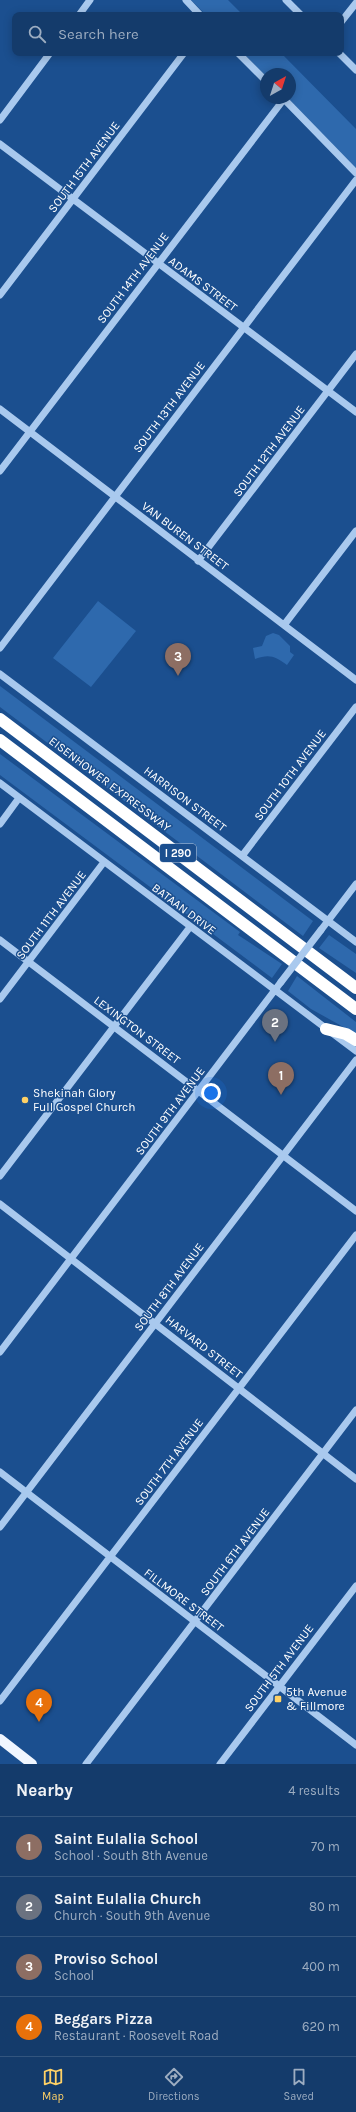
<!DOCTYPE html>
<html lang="en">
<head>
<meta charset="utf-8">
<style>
  body { margin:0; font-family:Karla,sans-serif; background:#214673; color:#f1f3f6 }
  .compass { position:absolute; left:260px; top:68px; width:36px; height:36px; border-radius:50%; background:#143b6b; box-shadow:0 2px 10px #0003; rotate:39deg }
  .you { position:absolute; left:211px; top:1093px; width:14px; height:14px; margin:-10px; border:3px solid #fff; border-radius:50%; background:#1a73e8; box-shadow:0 0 0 6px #1a73e833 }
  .badge { display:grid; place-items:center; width:26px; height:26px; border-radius:50%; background:#ffd166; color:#fff; font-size:13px; font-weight:700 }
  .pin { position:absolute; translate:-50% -33px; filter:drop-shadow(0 1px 2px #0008) }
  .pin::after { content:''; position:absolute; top:21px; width:14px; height:12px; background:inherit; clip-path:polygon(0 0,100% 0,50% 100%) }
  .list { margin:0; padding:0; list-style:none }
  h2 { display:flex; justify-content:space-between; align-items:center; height:52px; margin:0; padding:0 16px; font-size:17px }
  h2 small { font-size:13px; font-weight:400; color:#9dadc1 }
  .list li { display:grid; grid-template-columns:26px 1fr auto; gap:12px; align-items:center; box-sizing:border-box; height:60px; padding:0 16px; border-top:1px solid #33557e }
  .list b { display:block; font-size:15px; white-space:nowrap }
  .list p { margin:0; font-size:13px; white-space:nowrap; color:#9dadc1 }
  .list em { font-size:13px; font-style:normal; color:#9dadc1 }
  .icon { flex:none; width:22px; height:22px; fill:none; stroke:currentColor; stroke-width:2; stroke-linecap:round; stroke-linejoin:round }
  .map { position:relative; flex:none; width:356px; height:1764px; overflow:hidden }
  .search { position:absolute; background:#143b6b; box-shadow:0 2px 10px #0003; left:12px; right:12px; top:12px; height:44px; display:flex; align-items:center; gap:10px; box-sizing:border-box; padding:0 14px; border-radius:8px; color:#9dadc1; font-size:15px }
  .sheet { height:292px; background:#143b6b }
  nav { display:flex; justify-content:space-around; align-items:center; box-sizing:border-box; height:56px; border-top:1px solid #33557e; background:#143b6b; font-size:11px; color:#9dadc1 }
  nav a { display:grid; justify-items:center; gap:2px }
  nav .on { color:#ffd166 }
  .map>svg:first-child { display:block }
</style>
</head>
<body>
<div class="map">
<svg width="356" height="1764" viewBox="0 0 356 1764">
  <rect width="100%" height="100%" fill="#1b4f8f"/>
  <!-- green -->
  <path fill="#2e69ad" d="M 191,0 L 228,0 L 243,15 L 206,15 Z
    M 243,53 L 281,53 L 356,129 L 356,168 L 287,98 L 290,98 L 290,74 L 266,74 L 266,76 Z
    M 98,601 L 136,631 L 91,687 L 53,658 Z
    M 273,633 L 279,635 L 290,646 L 290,652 L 294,655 L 287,665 C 275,656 269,654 255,659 L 253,648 L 262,646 L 266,636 Z
    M 0,686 L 313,921 L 303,936 L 0,707 Z
    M 0,754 L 240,932 L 238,935 L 282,964 L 272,978 L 0,775 Z
    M 329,935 L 356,954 L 356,973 L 319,948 Z
    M 297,976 L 356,1022 L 356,1034 L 311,1009 L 288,991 Z"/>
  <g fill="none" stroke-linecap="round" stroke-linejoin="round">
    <!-- minor -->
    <path stroke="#a9c9ee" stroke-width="7" d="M 186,0 L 200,15
      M 286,0 L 301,15
      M 79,15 L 90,0
      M 341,22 L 356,3
      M 238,53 L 266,81
      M 339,53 L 356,70
      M 283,98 L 356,173
      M 0,120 L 50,53
      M 0,144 L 356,412
      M 0,295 L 184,53
      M 0,409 L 356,680
      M 0,471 L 284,99
      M 198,561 L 356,354
      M 284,625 L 356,531
      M 0,648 L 356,180
      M 0,674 L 356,942
      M 0,783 L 356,1051
      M 0,824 L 19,798
      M 242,856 L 356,707
      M 321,930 L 356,884
      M 0,940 L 356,1211
      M 0,999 L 104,862
      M 0,1176 L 190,927
      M 0,1204 L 356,1479
      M 0,1352 L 281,982
      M 0,1472 L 356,1745
      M 0,1527 L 356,1060
      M 0,1701 L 356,1235
      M 86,1764 L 356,1410
      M 220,1764 L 356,1586"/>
    <!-- major -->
    <path stroke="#f0f6ff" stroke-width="10" d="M 0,1739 L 32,1764"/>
    <!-- highway -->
    <path stroke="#fff" stroke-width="12" d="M 0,719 L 356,988
      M 0,740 L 356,1009
      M 326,1029 L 346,1034 L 356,1040"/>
    <!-- minor-bridge -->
    <path stroke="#a9c9ee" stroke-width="7" d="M 281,982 L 321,930"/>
  </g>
  <!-- markers -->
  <g fill="#ffd166" stroke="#1b4f8f" stroke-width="1.5">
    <circle cx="25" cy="1100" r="4"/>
    <rect x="274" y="1695" width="8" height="8" rx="2"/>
  </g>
  <g text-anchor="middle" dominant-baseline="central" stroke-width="3" stroke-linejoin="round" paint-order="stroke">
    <!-- shield labels -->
    <rect fill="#1b4f8f" stroke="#bbcadd" stroke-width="1" x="160" y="844" width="36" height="18" rx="3"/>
    <g font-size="11" font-weight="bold" fill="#fff">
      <text x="178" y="853">I 290</text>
    </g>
    <!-- street labels -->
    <g font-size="12" fill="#fff" stroke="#1b4f8f">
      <text transform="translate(84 167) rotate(-53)">SOUTH 15TH AVENUE</text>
      <text transform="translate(133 278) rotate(-53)">SOUTH 14TH AVENUE</text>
      <text transform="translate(203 284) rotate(37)">ADAMS STREET</text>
      <text transform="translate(169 407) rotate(-53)">SOUTH 13TH AVENUE</text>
      <text transform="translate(269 451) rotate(-53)">SOUTH 12TH AVENUE</text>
      <text transform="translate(185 536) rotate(37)">VAN BUREN STREET</text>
      <text transform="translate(290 775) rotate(-53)">SOUTH 10TH AVENUE</text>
      <text transform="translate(110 784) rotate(37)">EISENHOWER EXPRESSWAY</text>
      <text transform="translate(185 799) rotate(37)">HARRISON STREET</text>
      <text transform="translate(184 909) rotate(37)">BATAAN DRIVE</text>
      <text transform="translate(51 915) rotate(-53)">SOUTH 11TH AVENUE</text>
      <text transform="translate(137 1030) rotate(37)">LEXINGTON STREET</text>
      <text transform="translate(170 1111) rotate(-53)">SOUTH 9TH AVENUE</text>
      <text transform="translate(169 1287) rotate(-53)">SOUTH 8TH AVENUE</text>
      <text transform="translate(204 1347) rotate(38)">HARVARD STREET</text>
      <text transform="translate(169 1462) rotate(-53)">SOUTH 7TH AVENUE</text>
      <text transform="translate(235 1552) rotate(-53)">SOUTH 6TH AVENUE</text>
      <text transform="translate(184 1600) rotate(37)">FILLMORE STREET</text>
      <text transform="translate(279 1668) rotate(-53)">SOUTH 5TH AVENUE</text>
    </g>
    <!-- poi labels -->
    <g font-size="12" fill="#fff" stroke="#1b4f8f" text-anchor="start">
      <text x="33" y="1093">Shekinah Glory<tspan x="33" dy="14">Full Gospel Church</tspan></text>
      <text x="286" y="1692">5th Avenue<tspan x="286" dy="14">&amp; Fillmore</tspan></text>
    </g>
  </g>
</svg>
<svg class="compass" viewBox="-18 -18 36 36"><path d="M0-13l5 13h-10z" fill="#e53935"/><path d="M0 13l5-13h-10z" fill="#9dadc1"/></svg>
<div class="you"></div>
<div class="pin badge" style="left:281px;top:1095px;background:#8d6e63">1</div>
<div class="pin badge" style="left:275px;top:1042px;background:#6b7280">2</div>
<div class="pin badge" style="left:178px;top:676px;background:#8d6e63">3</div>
<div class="pin badge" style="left:39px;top:1722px;background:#e8710a">4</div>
<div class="search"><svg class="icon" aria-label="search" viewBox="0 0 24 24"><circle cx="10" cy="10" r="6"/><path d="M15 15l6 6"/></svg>Search here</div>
</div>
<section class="sheet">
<h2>Nearby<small>4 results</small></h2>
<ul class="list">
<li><span class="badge" style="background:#8d6e63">1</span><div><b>Saint Eulalia School</b><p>School · South 8th Avenue</p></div><em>70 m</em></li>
<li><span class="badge" style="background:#6b7280">2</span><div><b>Saint Eulalia Church</b><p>Church · South 9th Avenue</p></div><em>80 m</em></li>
<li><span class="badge" style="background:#8d6e63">3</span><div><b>Proviso School</b><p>School</p></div><em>400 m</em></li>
<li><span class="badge" style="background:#e8710a">4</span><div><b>Beggars Pizza</b><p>Restaurant · Roosevelt Road</p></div><em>620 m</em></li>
</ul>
</section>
<nav>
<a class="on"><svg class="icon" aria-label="map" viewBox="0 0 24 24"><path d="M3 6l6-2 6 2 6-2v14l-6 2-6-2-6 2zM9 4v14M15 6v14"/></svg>Map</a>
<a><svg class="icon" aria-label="directions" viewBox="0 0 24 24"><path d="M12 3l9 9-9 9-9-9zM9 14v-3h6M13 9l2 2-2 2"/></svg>Directions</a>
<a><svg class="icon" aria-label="saved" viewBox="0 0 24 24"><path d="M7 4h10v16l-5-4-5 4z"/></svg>Saved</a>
</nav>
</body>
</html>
